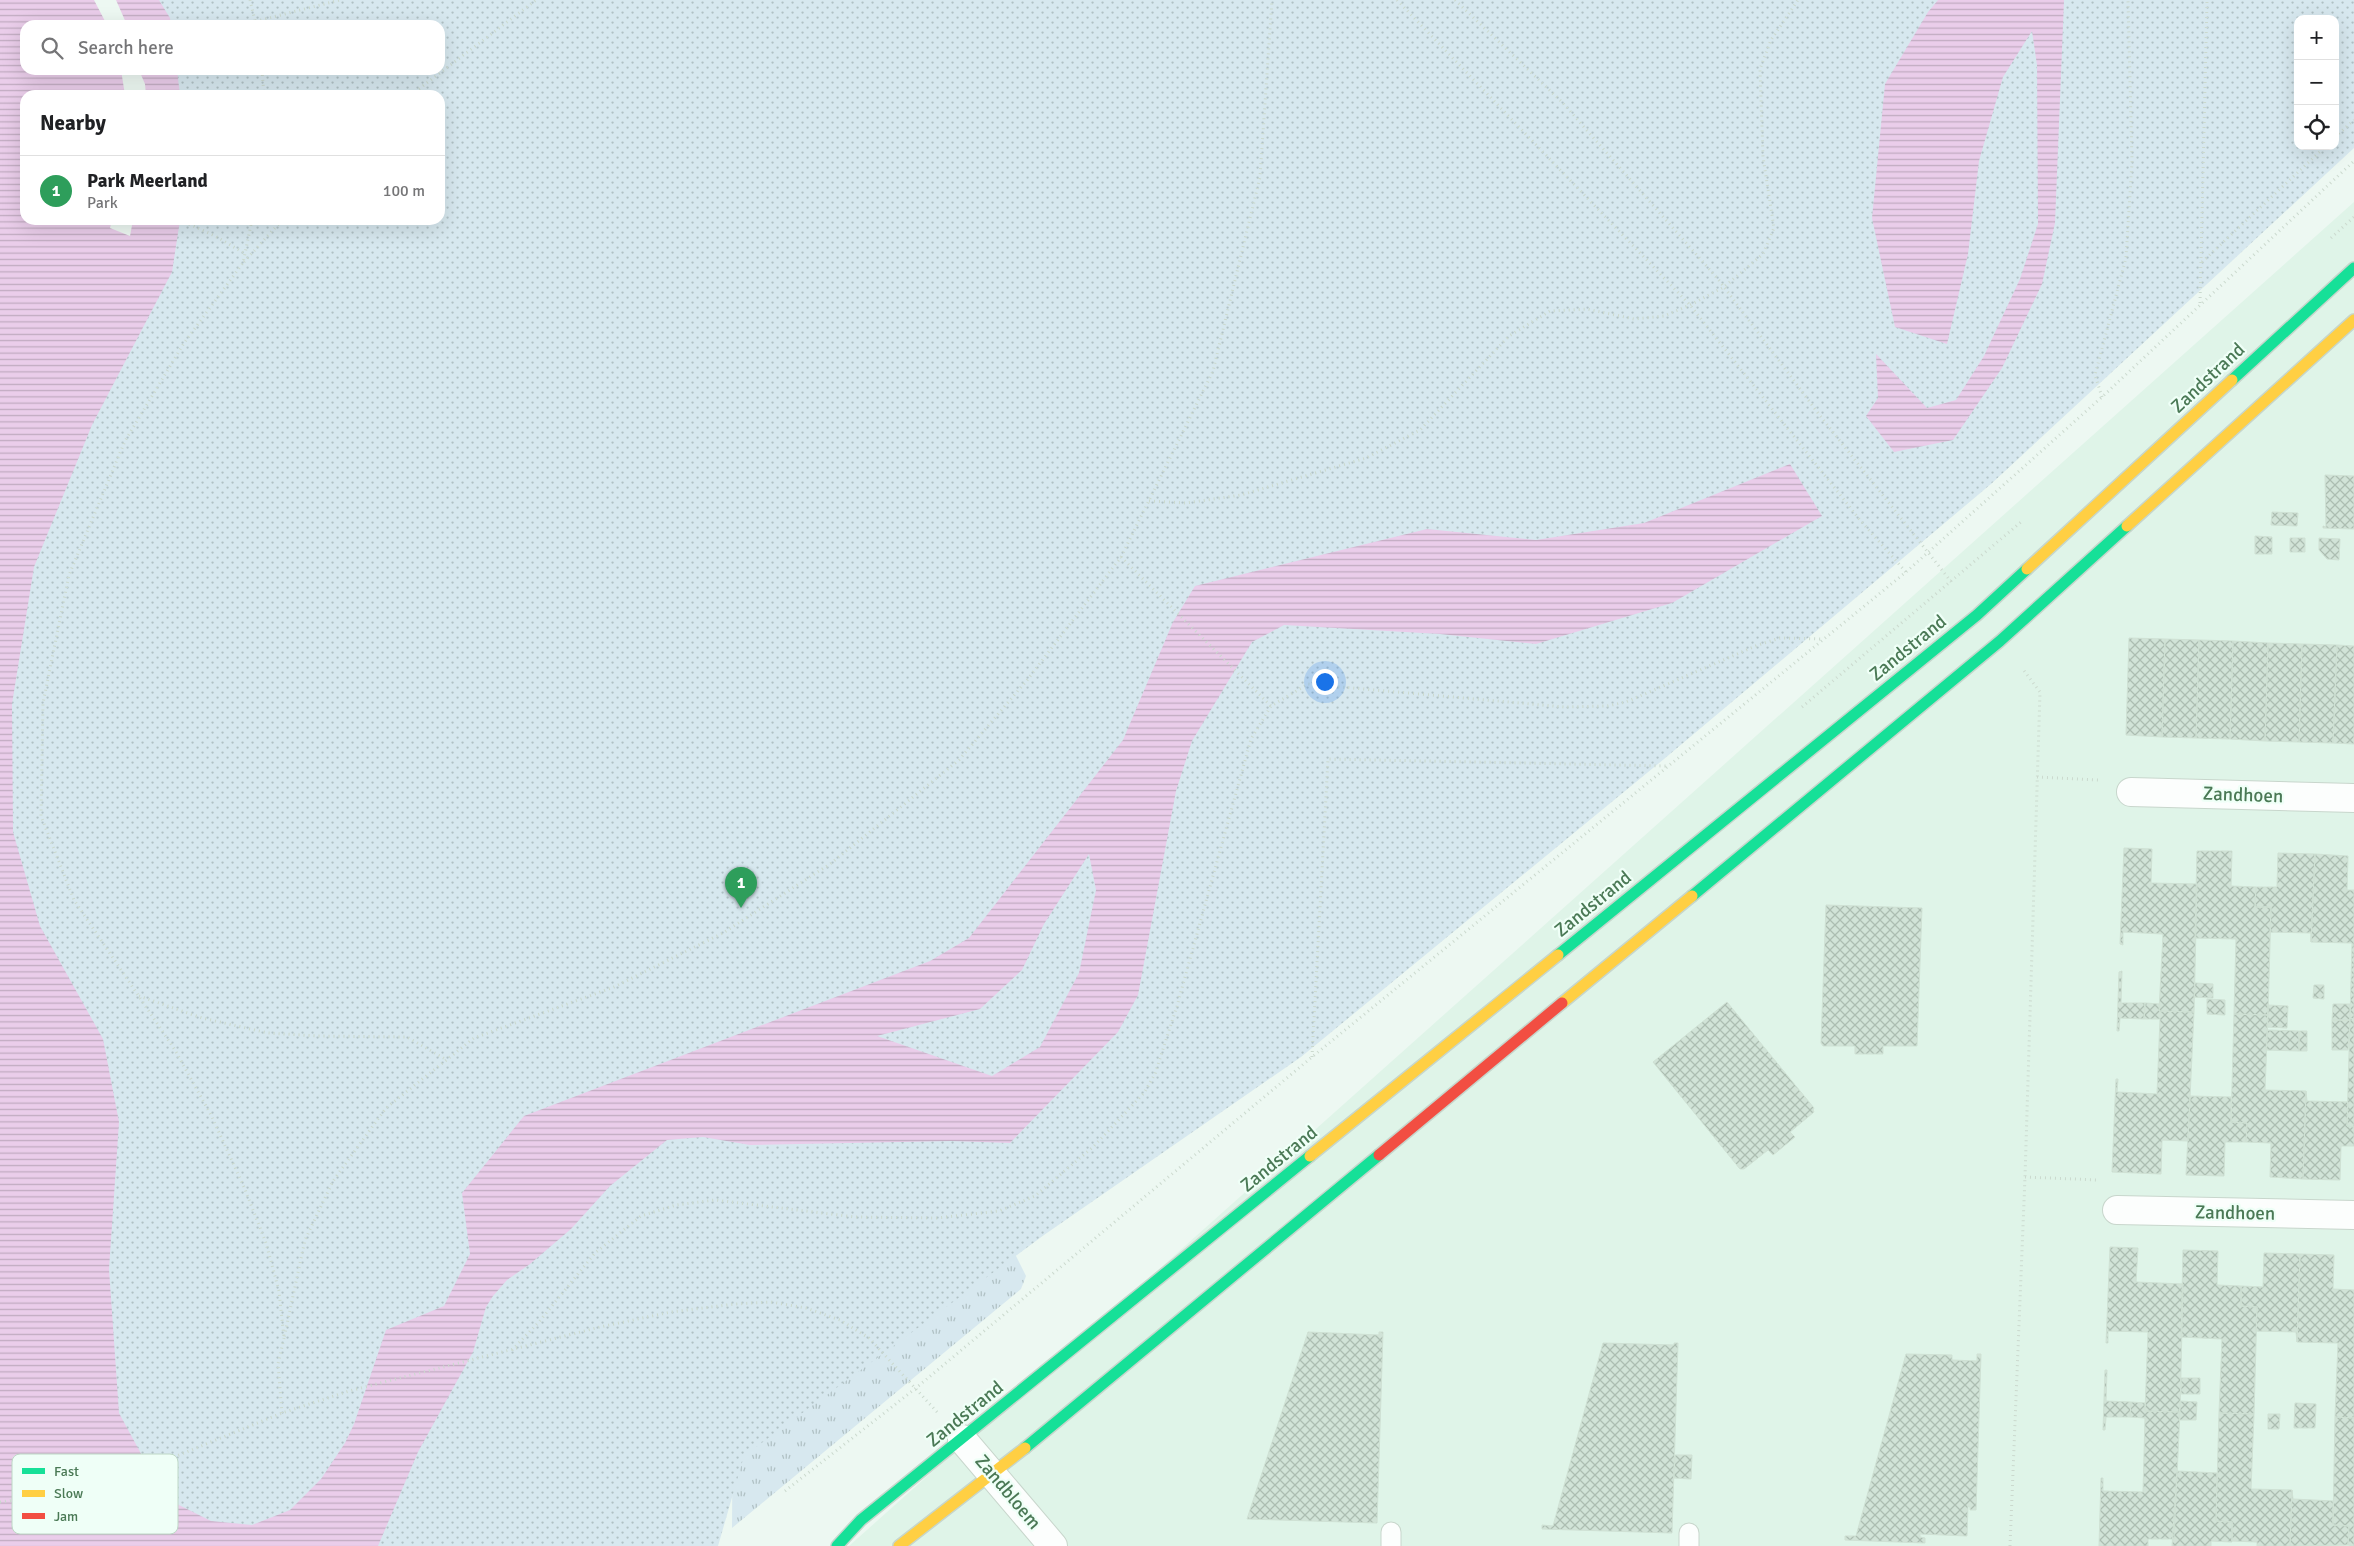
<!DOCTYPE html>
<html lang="en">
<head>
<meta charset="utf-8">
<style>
  body { margin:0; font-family:Signika,sans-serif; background:#f2f2f2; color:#202124 }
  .controls { position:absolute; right:15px; top:15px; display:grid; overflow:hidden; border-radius:10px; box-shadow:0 5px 20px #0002 }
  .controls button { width:45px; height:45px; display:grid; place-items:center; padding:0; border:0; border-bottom:1px solid #e0e0e0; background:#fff; color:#202124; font:25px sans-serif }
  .you { position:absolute; left:1324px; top:681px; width:18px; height:18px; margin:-12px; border:4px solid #fff; border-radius:50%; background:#1a73e8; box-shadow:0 0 0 8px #1a73e833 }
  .badge { display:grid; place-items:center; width:32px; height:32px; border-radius:50%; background:#4d5c53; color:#fff; font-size:16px; font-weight:700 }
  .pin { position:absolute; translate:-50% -41px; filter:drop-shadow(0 1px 2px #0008) }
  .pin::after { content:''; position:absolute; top:26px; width:18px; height:15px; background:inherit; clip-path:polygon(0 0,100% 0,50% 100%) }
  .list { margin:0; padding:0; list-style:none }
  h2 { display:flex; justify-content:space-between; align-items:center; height:65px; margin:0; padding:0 20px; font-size:21px }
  h2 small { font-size:16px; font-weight:400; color:#757577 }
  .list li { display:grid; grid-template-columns:32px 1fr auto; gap:15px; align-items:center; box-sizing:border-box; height:70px; padding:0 20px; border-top:1px solid #e0e0e0 }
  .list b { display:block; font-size:19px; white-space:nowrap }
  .list p { margin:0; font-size:16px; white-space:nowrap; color:#757577 }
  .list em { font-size:16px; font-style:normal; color:#757577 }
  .icon { flex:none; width:28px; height:28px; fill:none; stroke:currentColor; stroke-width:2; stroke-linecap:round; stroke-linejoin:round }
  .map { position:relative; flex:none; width:2354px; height:1546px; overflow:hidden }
  .search { position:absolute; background:#fff; box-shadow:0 5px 20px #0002; left:20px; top:20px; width:425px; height:55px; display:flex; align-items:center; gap:12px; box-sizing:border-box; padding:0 18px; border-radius:15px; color:#757577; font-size:19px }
  .panel { position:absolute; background:#fff; box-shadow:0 5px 20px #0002; left:20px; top:90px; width:425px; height:135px; border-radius:15px }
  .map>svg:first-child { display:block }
</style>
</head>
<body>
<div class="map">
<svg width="2354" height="1546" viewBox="0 0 2354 1546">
  <defs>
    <pattern id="grass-tufts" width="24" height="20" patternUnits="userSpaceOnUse" patternTransform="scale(1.25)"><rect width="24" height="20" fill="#d7e8ef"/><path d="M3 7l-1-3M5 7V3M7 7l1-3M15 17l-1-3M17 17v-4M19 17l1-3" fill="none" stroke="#b0c1c4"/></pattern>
    <pattern id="park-dots" width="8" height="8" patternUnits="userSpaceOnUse" patternTransform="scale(1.25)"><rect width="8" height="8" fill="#d7e8ef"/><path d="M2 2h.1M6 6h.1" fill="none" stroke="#b0c1c4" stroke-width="1.8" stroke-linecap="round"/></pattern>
    <pattern id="water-rules" width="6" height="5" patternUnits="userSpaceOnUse" patternTransform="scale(1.25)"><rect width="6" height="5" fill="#eacdea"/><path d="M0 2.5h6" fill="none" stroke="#c0abc0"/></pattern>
    <pattern id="building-cross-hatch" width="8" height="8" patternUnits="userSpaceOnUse" patternTransform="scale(1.25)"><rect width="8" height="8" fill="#d1e3d7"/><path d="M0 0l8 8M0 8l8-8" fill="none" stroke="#acbdb1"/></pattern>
  </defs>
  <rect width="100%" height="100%" fill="#edf8f2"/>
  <!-- residential -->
  <path fill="#dff4e8" d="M 2354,202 L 2354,1546 L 849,1546 Z"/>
  <!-- grass -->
  <path fill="url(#grass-tufts)" d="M 996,1216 L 1026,1276 L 1021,1289 L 732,1528 L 733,1377 Z"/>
  <!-- park -->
  <path fill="url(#park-dots)" fill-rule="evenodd" d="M 0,0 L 2354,0 L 2354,148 L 1991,484 L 1664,759 L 1301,1057 L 1044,1235 L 744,1456 L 718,1546 L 37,1546 L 0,1328 ZM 2298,19 L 2335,19 L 2335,146 L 2298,146 ZM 25,25 L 440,25 L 440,70 L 25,70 ZM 25,95 L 440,95 L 440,220 L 25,220 Z"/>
  <!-- water -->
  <path fill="url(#water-rules)" fill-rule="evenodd" d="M 0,0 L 159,0 L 170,18 L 171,25 L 25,25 L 25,70 L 177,70 L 180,95 L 25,95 L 25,220 L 180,220 L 172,272 L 92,425 L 34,567 L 12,704 L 13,832 L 40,926 L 103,1039 L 119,1122 L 109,1269 L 119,1413 L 145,1461 L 171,1501 L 211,1521 L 252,1525 L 290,1510 L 321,1479 L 345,1443 L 354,1424 L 386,1330 L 444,1306 L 470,1254 L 462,1193 L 524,1116 L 930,961 L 969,938 L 1123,740 L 1173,622 L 1195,586 L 1427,529 L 1536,540 L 1644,523 L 1790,464 L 1822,516 L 1672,603 L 1536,644 L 1440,634 L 1284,625 L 1252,642 L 1192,741 L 1176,791 L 1138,995 L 1118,1032 L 1010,1143 L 951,1141 L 750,1145 L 703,1137 L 667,1140 L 610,1186 L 571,1229 L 530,1264 L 507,1280 L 493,1296 L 486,1307 L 473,1352 L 418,1452 L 378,1546 L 0,1546 ZM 1089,854 L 1096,890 L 1079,973 L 1040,1047 L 992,1076 L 877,1036 L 980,1009 L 1022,970 L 1044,924 Z
    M 1938,0 L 2064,0 L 2055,223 L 2042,284 L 2002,368 L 1953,440 L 1894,452 L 1866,416 L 1878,398 L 1876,354 L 1927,408 L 1956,400 L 1984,356 L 2020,279 L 2038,224 L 2037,65 L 2032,31 L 2003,77 L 1979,161 L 1968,254 L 1947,344 L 1895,327 L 1872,218 L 1885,84 L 1928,12 Z"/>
  <!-- pier -->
  <path fill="#edf8f2" d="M 94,0 L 116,0 L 127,25 L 107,25 Z
    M 121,70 L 139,70 L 145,84 L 146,95 L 125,95 Z
    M 112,220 L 133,220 L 130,236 L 110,228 Z"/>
  <!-- building -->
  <path fill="url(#building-cross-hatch)" stroke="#cfe1d4" d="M 2325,475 L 2354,476 L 2354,529 L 2323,528 L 2323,526 L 2326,527 Z
    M 2272,512 L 2298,513 L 2297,526 L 2271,525 Z
    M 2255,536 L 2272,537 L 2272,554 L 2255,554 Z
    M 2290,538 L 2305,538 L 2305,552 L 2290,552 Z
    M 2319,538 L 2340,539 L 2339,560 L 2327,559 L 2319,550 Z
    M 2129,638 L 2165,639 L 2162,737 L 2126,735 Z
    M 2165,639 L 2199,640 L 2196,738 L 2162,737 Z
    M 2199,640 L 2233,641 L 2230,739 L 2196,738 Z
    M 2233,641 L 2268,643 L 2265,741 L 2230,739 Z
    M 2268,643 L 2302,644 L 2299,742 L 2265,741 Z
    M 2302,644 L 2337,645 L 2333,743 L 2299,742 Z
    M 2337,645 L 2354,646 L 2354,744 L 2333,743 Z
    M 2124,848 L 2152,849 L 2151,883 L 2197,884 L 2194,1012 L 2159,1011 L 2163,934 L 2123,932 L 2123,945 L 2120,944 Z
    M 2197,851 L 2232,851 L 2231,886 L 2256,887 L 2255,907 L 2271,907 L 2268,1015 L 2234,1014 L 2236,939 L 2195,938 Z
    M 2278,853 L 2315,854 L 2311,942 L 2311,933 L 2270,932 L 2271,907 L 2255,907 L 2256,887 L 2277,887 Z
    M 2315,854 L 2348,856 L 2347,890 L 2354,890 L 2354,1019 L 2350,1018 L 2352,943 L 2311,942 Z
    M 1826,905 L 1922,908 L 1917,1046 L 1883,1046 L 1883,1054 L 1855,1054 L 1855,1046 L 1823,1046 L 1821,1043 Z
    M 2122,971 L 2121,1003 L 2145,1003 L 2144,1019 L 2120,1018 L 2119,1031 L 2117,1031 L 2119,972 Z
    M 2195,983 L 2213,984 L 2213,998 L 2194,997 Z
    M 2314,985 L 2324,985 L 2324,999 L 2313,998 Z
    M 2207,999 L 2225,1000 L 2225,1015 L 2207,1014 Z
    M 1727,1002 L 1814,1108 L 1813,1110 L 1814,1112 L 1790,1132 L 1795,1137 L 1773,1155 L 1768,1150 L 1744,1169 L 1740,1169 L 1653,1062 Z
    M 2145,1003 L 2160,1004 L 2159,1011 L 2194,1012 L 2188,1141 L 2162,1140 L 2161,1174 L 2112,1172 L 2116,1079 L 2118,1079 L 2117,1092 L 2157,1094 L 2160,1019 L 2144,1019 Z
    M 2333,1004 L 2350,1004 L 2350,1020 L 2332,1020 Z
    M 2268,1005 L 2288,1006 L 2287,1028 L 2267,1027 Z
    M 2234,1014 L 2268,1015 L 2265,1090 L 2306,1091 L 2303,1179 L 2270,1177 L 2271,1143 L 2246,1142 L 2247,1123 L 2231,1122 Z
    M 2350,1018 L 2354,1019 L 2354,1127 L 2347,1126 Z
    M 2332,1020 L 2350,1020 L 2348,1050 L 2332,1050 Z
    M 2267,1030 L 2299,1031 L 2299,1051 L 2266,1050 Z
    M 2299,1031 L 2307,1031 L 2307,1051 L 2299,1051 Z
    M 2306,1091 L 2307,1101 L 2348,1102 L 2347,1126 L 2354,1127 L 2354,1146 L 2341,1146 L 2340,1180 L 2303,1179 Z
    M 2190,1096 L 2231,1097 L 2231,1122 L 2247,1123 L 2246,1142 L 2225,1142 L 2224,1176 L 2186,1175 Z
    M 2110,1247 L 2138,1248 L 2136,1282 L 2183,1284 L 2180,1412 L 2145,1411 L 2148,1332 L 2108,1331 L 2108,1343 L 2106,1343 Z
    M 2183,1250 L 2218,1251 L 2217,1285 L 2241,1286 L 2241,1306 L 2257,1307 L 2254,1414 L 2219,1413 L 2222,1339 L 2181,1337 Z
    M 2264,1253 L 2300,1254 L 2297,1342 L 2296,1332 L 2256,1331 L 2257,1307 L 2241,1306 L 2241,1286 L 2263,1287 Z
    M 2300,1254 L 2334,1255 L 2333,1289 L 2354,1290 L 2354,1418 L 2335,1417 L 2338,1343 L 2297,1342 Z
    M 1308,1332 L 1379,1335 L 1379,1332 L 1383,1332 L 1377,1523 L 1247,1519 Z
    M 1603,1343 L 1674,1345 L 1674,1343 L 1678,1343 L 1672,1533 L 1542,1529 L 1542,1525 L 1553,1526 Z
    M 1906,1354 L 1952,1355 L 1952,1360 L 1977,1361 L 1977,1354 L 1981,1354 L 1976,1510 L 1970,1510 L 1970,1507 L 1968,1506 L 1967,1536 L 1920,1534 L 1920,1537 L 1925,1538 L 1925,1543 L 1845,1540 L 1845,1536 L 1856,1536 Z
    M 2105,1370 L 2107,1370 L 2106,1401 L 2131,1402 L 2130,1417 L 2106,1417 L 2105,1430 L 2103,1430 Z
    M 2181,1378 L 2200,1378 L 2200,1394 L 2181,1394 Z
    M 2180,1401 L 2197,1402 L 2196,1420 L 2179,1420 Z
    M 2131,1402 L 2145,1403 L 2145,1411 L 2180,1412 L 2174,1539 L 2148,1539 L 2148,1546 L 2099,1546 L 2101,1478 L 2103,1478 L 2103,1491 L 2143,1492 L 2145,1418 L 2130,1417 Z
    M 2295,1403 L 2316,1404 L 2315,1428 L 2294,1428 Z
    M 2219,1413 L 2254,1414 L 2251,1489 L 2292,1490 L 2290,1546 L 2257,1546 L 2257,1542 L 2232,1541 L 2232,1522 L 2216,1521 Z
    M 2268,1414 L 2280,1414 L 2279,1429 L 2268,1429 Z
    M 2335,1417 L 2354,1418 L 2354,1546 L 2348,1545 L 2349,1526 L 2333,1525 Z
    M 1675,1455 L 1692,1455 L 1691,1479 L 1674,1478 Z
    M 2177,1471 L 2217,1473 L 2216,1521 L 2232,1522 L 2232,1542 L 2211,1541 L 2211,1546 L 2172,1546 Z
    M 2292,1490 L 2293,1499 L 2333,1501 L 2333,1525 L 2349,1526 L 2348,1545 L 2290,1546 Z"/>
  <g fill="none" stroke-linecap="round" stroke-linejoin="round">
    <!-- lane casing -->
    <g stroke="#c8d6cc" stroke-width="21">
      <path id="lane" d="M 1391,1546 L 1391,1532
        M 1689,1546 L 1689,1533"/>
    </g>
    <!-- street casing -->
    <g stroke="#c8d6cc" stroke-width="30">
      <path id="street" d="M 2131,792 L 2354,798
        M 2117,1210 L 2354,1215
        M 962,1439 L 1053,1546"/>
    </g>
    <!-- fast casing -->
    <g stroke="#c6d6cc" stroke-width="14">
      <path id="fast" d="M 2232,380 L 2354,268
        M 1692,896 L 2000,641 L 2127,526
        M 1558,955 L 1977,615 L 2027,569
        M 1025,1448 L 1379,1155
        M 837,1546 L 861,1520 L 1310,1156"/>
    </g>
    <!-- slow casing -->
    <g stroke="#c6d6cc" stroke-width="14">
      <path id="slow" d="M 2127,526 L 2354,320
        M 2027,569 L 2232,380
        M 1562,1003 L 1692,896
        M 1310,1156 L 1558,955
        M 899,1546 L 1025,1448"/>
    </g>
    <!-- jam casing -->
    <g stroke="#c6d6cc" stroke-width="14">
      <path id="jam" d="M 1379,1155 L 1562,1003"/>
    </g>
    <!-- path -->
    <path stroke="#cbd9ce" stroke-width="3" stroke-dasharray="1 4" stroke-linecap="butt" d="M 250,0 L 256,25
      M 1397,0 L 1690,305 L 1860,520 L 1906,572
      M 1455,0 L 1562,102 L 1718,279 L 1821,417 L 1953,584
      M 241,25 L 340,0
      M 440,59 L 446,67
      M 262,70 L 264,95
      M 411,95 L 536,0
      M 2335,137 L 2354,120
      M 180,220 L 215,236 L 244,253
      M 252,220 L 243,263 L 184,343 L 125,441 L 69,575 L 43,703 L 41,816 L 74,900 L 175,1050 L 211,1115 L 244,1187 L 266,1243 L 279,1291 L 284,1338 L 305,1240 L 333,1181 L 386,1108 L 474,1038 L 614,987 L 723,933 L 830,864 L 959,760 L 1028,679 L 1121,557 L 1213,371 L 1260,177 L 1272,0
      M 2331,238 L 2354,217
      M 244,262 L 282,220
      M 2202,262 L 2326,146
      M 2200,303 L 2207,0
      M 2102,397 L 2095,375 L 2126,258 L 2132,162 L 2128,0
      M 1149,501 L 1186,503 L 1241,495 L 1366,458 L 1420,430 L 1509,336 L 1550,311 L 1587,309 L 1634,319 L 1664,316 L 1690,305 L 1724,287 L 1763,254 L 1774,228 L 1763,157 L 1760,69 L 1771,40 L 1798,0
      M 1121,557 L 1271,706
      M 1802,707 L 2021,522
      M 2037,777 L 2098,780
      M 139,996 L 202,1018 L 268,1033 L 317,1036 L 407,1037 L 447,1060
      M 1312,1057 L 1328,759 L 1666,766
      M 2025,1177 L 2097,1180
      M 512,1350 L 539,1322 L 595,1253 L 641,1216 L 676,1205 L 715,1200 L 855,1217 L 937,1218 L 999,1211 L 1035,1196 L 1093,1147 L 1144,1093 L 1155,1074 L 1177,1006 L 1251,739 L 1271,706 L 1308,684 L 1564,707 L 1607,706 L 1626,702 L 1758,645 L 1780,638 L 1821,639
      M 282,1413 L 278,1364 L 284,1338
      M 785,1491 L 916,1388 L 1312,1057 L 1906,572 L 2102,397 L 2354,161
      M 0,1502 L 55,1494 L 130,1475 L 282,1413 L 349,1391 L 600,1327 L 671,1312 L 735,1304 L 771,1302 L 806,1308 L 840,1320 L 869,1338 L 938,1413
      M 2010,1546 L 2025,1177 L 2040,692 L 2022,668"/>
    <!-- lane -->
    <use href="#lane" stroke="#fcfefd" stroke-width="19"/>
    <!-- street -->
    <use href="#street" stroke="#fcfefd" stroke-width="28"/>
    <!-- fast -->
    <use href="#fast" stroke="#16e098" stroke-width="11"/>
    <!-- slow -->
    <use href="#slow" stroke="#ffcf43" stroke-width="11"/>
    <!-- jam -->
    <use href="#jam" stroke="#f24e42" stroke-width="11"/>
  </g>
  <g text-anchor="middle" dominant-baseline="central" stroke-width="4.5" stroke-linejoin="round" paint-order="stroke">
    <!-- street labels -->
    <g font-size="19" fill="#4a7955" stroke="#effff7">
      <text transform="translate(2208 378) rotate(-43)">Zandstrand</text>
      <text transform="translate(1908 648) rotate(-39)">Zandstrand</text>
      <text transform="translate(2243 795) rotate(2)">Zandhoen</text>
      <text transform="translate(1593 904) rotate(-39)">Zandstrand</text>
      <text transform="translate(1279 1159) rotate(-39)">Zandstrand</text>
      <text transform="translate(2235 1213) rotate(1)">Zandhoen</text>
      <text transform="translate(965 1414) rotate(-39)">Zandstrand</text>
      <text transform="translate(1008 1492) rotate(50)">Zandbloem</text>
    </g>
  </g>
  <!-- legend -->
  <rect x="12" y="1454" width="166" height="80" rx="8" fill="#effff7" stroke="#bed7c6" stroke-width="1"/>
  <rect x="22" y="1468" width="23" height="6" fill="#16e098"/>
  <rect x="22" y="1490" width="23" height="7" fill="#ffcf43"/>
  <rect x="22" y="1513" width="23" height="6" fill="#f24e42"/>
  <g font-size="14" fill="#4a7955">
    <text x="54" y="1476">Fast</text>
    <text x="54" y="1498">Slow</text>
    <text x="54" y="1521">Jam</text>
  </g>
</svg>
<div class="controls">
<button>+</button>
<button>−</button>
<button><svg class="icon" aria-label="locate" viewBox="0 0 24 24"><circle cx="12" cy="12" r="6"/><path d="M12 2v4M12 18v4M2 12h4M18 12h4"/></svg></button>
</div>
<div class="you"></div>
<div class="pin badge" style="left:741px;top:908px;background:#2e9e5b">1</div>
<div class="search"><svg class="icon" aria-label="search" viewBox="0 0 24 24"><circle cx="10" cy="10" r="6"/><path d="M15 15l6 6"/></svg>Search here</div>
<section class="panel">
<h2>Nearby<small></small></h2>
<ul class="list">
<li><span class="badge" style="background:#2e9e5b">1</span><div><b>Park Meerland</b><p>Park</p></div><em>100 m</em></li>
</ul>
</section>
</div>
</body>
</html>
